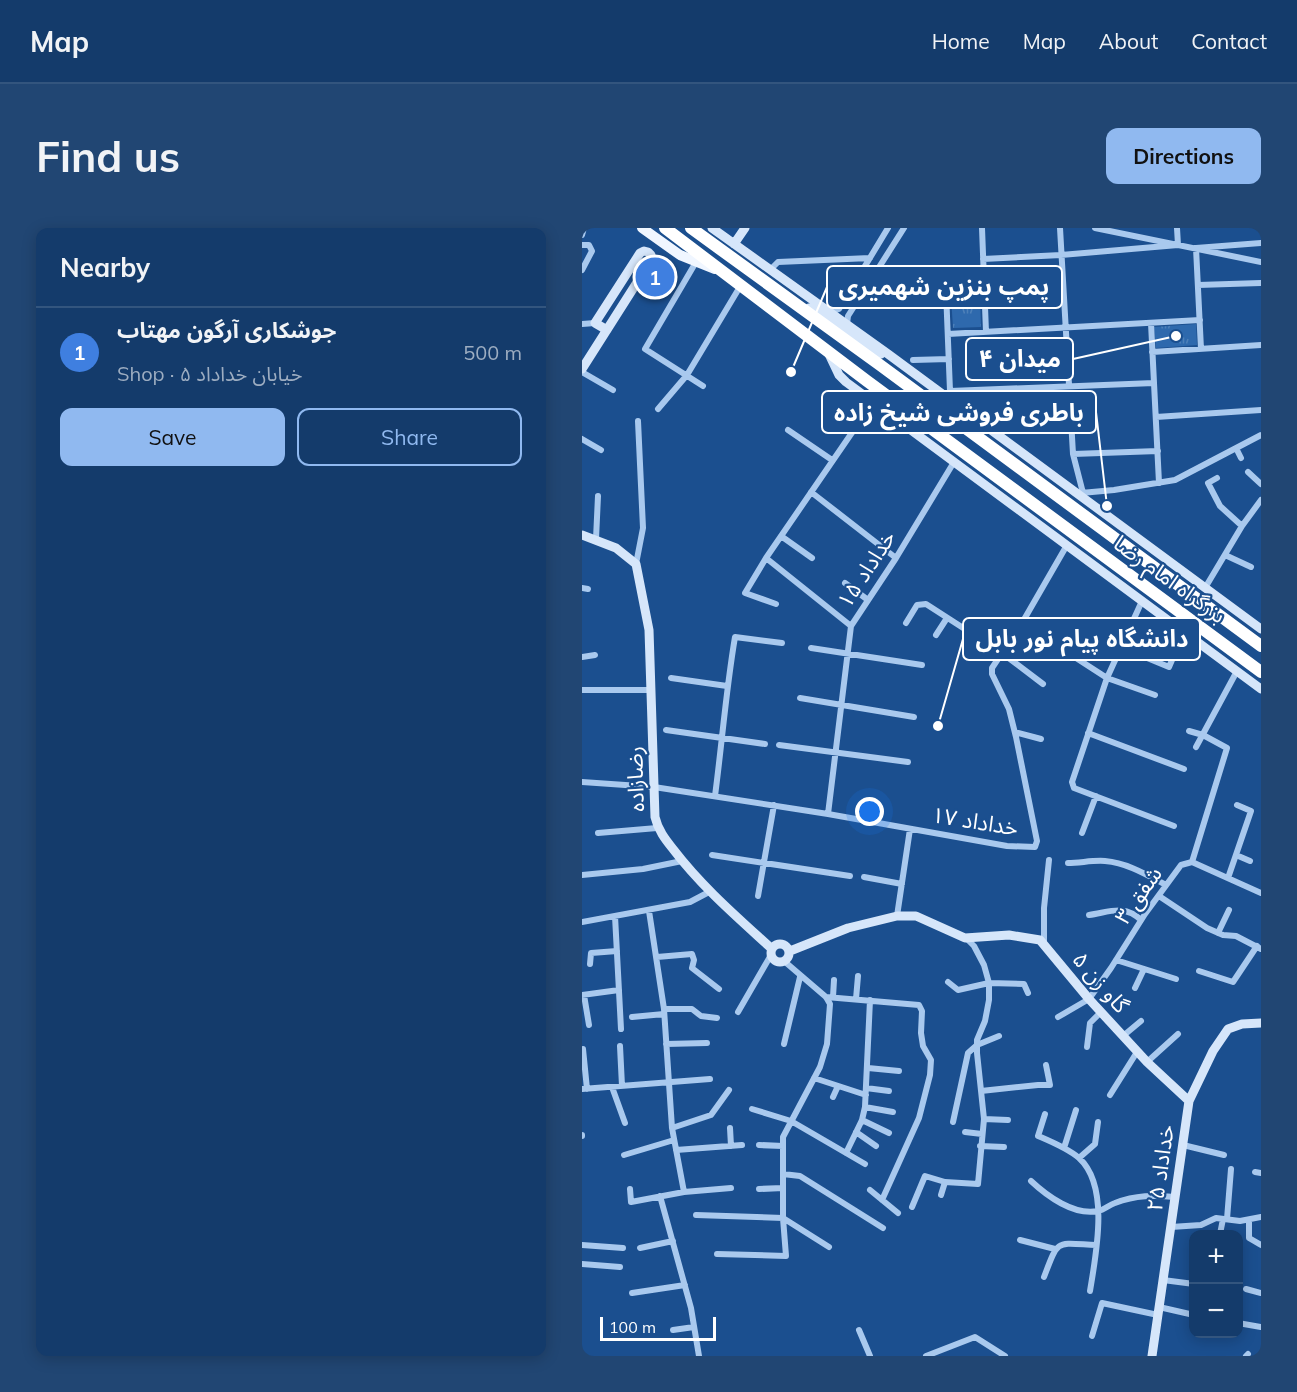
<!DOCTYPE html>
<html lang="en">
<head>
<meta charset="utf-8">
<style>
  body { margin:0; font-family:Mulish,"Noto Sans Arabic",sans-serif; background:#214673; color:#f1f3f6 }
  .controls { position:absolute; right:18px; bottom:18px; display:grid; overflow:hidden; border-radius:12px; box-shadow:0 3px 15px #0003 }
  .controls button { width:54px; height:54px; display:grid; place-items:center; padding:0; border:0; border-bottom:2px solid #33557e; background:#143b6b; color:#f1f3f6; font:30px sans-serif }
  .scale { position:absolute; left:18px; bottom:15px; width:116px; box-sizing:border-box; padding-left:6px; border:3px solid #fff; border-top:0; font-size:16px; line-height:21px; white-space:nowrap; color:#fff; -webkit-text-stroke:4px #1b4f8f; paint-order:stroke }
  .you { position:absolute; left:288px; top:584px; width:21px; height:21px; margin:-15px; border:4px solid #fff; border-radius:50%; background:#1a73e8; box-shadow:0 0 0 9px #1a73e833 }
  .badge { display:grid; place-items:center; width:39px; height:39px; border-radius:50%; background:#90b9f0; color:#fff; font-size:20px; font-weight:700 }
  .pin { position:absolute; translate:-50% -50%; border:3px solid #fff; box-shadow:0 2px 6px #0006 }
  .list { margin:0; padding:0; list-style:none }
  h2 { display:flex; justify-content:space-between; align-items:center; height:78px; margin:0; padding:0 24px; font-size:26px }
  h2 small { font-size:20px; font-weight:400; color:#9dadc1 }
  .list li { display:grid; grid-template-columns:39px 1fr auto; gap:18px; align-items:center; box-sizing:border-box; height:84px; padding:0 24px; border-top:2px solid #33557e }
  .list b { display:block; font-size:22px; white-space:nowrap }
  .list p { margin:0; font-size:20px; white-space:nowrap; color:#9dadc1 }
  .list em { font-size:20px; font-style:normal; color:#9dadc1 }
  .actions { display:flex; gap:12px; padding:18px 24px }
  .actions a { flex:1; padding:14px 0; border:2px solid #90b9f0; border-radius:12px; text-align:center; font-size:21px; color:#90b9f0 }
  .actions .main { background:#90b9f0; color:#111 }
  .map { position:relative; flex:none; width:679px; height:1128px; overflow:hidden; border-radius:12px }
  header { display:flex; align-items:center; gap:36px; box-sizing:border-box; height:84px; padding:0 30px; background:#143b6b; border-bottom:2px solid #33557e }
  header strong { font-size:28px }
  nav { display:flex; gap:33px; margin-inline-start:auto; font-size:21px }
  .intro { display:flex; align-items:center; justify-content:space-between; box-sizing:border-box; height:144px; padding:0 36px }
  h1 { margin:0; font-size:42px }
  .button { padding:15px 27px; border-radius:12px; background:#90b9f0; color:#111; font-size:21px; font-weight:700 }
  main { display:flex; gap:36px; padding:0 36px }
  aside { flex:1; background:#143b6b; border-radius:12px; box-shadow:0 3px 15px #0003 }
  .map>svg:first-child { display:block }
</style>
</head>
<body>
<header>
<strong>Map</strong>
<nav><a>Home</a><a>Map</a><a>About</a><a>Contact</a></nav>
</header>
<div class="intro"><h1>Find us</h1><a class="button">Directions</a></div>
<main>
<aside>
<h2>Nearby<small></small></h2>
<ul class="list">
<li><span class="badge" style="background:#3f7fe0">1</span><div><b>جوشکاری آرگون مهتاب</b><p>Shop · خیابان خداداد ۵</p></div><em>500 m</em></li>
</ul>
<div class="actions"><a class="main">Save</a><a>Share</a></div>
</aside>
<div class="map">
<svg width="679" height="1128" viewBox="0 0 679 1128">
  <defs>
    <pattern id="grass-tufts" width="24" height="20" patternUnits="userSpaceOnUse" patternTransform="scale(1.5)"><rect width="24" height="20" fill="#2e69ad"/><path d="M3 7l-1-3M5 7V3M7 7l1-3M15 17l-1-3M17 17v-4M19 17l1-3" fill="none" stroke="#4d80b9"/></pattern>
  </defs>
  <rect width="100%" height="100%" fill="#1b4f8f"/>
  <!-- grass -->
  <path fill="url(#grass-tufts)" d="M 398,67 L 399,99 L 371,100 L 369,68 Z
    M 614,96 L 615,117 L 574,120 L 572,99 Z"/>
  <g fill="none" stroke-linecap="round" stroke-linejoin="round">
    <!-- street -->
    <path stroke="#a9c9ee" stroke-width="6" d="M 400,0 L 404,104
      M 478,0 L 491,226 L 501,265
      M 513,0 L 679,34
      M 0,7 L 2,0
      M 0,17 L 7,17 L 10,23 L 0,42
      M 401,31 L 479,27 L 596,17 L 595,0
      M 114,34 L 63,121 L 121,158
      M 188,42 L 196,34 L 288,30
      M 616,57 L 679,55
      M 364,63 L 368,163 L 572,155
      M 279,66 L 403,61
      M 248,84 L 257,81 L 306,0
      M 569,95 L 577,255
      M 0,96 L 13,95
      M 265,96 L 266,88 L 322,0
      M 366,106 L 618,92
      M 619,121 L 614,20 L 679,15
      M 570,124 L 679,117
      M 331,132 L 367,131
      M 0,144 L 31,162
      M 76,181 L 105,147 L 159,57
      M 574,189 L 679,182
      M 206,202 L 250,232
      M 0,211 L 19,222
      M 654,220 L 659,230
      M 491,226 L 576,223
      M 666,244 L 679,256
      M 635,250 L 626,255 L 638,278 L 660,298
      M 229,264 L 314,330
      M 499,265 L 532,262 L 593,252 L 679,207
      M 199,308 L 230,330
      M 14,311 L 16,268
      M 643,327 L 669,339
      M 184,330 L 269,398
      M 54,336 L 61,300 L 56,193
      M 263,355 L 286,372
      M 0,360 L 6,361
      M 623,360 L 660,298 L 679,272
      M 560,373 L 525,450 L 490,554 L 492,560 L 592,598
      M 194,376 L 163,365 L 184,330 L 291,174
      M 324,395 L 335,377 L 344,376 L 420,425 L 461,456
      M 440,395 L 525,450 L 573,467
      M 354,407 L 365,390
      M 229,420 L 340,437
      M 558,427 L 587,439 L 602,404
      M 0,429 L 13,427
      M 89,450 L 145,458
      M 0,462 L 68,462
      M 218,470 L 332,489
      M 84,502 L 183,516
      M 433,504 L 459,511
      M 506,505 L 602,541
      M 197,517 L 326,534
      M 614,519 L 655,443
      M 0,554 L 72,559 L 246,586 L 425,618 L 453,619 L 455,613 L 434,509 L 427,481 L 410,446 L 410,440 L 440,395 L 485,317
      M 133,568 C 140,515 144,462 153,409 L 200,415
      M 246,586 L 269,398 L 314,330 L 372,234
      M 16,605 L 75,600
      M 500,605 L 514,568
      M 130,627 L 268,648
      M 654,627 L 668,633
      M 610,634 L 679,665
      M 486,635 C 498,635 511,632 523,633 C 546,635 565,647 584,657
      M 0,647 L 61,641 L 100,633
      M 282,649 L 320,656
      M 646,650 L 669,583 L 655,577
      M 176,668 L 192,577
      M 577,668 L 625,700 L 641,707 L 654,708 L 679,721
      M 67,683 L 82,781 L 90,900 L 102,964
      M 507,687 C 528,684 542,676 559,692
      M 33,688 L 39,801
      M 315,688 L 328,601
      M 0,694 L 108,674 L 127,664
      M 636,705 L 647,682
      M 462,717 L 462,680 L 467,632
      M 75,729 L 110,726 L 112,732 L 110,740 L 137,761
      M 534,732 L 594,751
      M 8,736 L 9,725 L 35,723
      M 617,743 L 651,754 L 675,718
      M 366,754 L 376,762 L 407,755 L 442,756 L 446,765
      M 553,760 L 562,741
      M 0,767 L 37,762
      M 2,767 L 7,797
      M 244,769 L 337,777 L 340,783 L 339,805 L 341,818 L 349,832 L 348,847 L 337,890 L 300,972
      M 251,769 L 252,752
      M 274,771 L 276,748
      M 82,781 L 110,781 L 119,788 L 135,790
      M 156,784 L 189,727
      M 50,789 L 82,786
      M 476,789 L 507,771 L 529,740 L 563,686 L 599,637 L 610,634 L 645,520 L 621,507 L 607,503
      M 541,808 L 559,793
      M 84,816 L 125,815
      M 202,816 L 218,749
      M 38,818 L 40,858
      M 505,819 L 508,795 L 519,784
      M 1,821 L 5,861
      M 565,834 L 596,806
      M 286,840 L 317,843
      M 232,850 L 284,867
      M 30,859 L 43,895
      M 284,860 L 307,863
      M 0,861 L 128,851
      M 399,863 L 456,857 L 468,857 L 464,837
      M 528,867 L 555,824
      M 251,869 L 256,858
      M 283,879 L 311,884
      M 170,881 L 209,893 L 283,936
      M 463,886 L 456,908 C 470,914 485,920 497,930 C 528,958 514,1026 508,1063
      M 402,891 L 426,892
      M 280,892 L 307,905
      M 371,894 L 386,825 L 395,817 L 417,808
      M 90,900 L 129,887 L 147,862
      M 148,900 L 149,918
      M 274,904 L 294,918
      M 383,904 L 400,906
      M 0,907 L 0,908
      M 177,917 L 201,918
      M 601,917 L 642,927
      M 398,918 L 422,919
      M 482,920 L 494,882
      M 94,922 L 160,917
      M 264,925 L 280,892 L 283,879 L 288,772
      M 42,927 L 92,912
      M 497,930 L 513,916 L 516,894
      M 673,944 L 679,945
      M 201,946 L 218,948 L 301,1000
      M 449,953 C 465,968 492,988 516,983 C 522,982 527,977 533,975 C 554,967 572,967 593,969
      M 48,961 L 49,974 L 102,964 L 149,960
      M 177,961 L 201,960
      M 288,962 L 316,985
      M 359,967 L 363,954
      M 78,968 L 109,1080 L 117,1128
      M 330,979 L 343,948 L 363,954 L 396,956 L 402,891 L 395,825 L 395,812 L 403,793 L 407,772 L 407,755 L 402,737 L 392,718 L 384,710
      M 114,987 L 201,990 L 247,1019
      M 645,991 L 649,941
      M 667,993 L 667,1010 L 679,1017
      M 589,999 L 619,997 L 634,990 L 658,993 L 679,989
      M 638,1006 L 641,991
      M 438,1012 L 473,1021
      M 0,1017 L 41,1020
      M 58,1020 L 91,1013
      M 135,1026 L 204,1028 L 201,990 L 201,909 L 238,839 L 245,816 L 248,776 L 244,769 L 202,733
      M 0,1036 L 38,1039
      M 462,1049 C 477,1010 473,1015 514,1017
      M 581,1052 L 612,1056
      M 664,1061 L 679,1065
      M 50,1065 L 103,1057
      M 577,1079 L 612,1087
      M 656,1095 L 679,1099
      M 91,1102 L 112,1099
      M 277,1102 L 288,1128
      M 510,1108 L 520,1075 L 576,1087
      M 344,1128 L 393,1109 L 423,1128
      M 664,1128 L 666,1126"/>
    <!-- secondary -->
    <path stroke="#d6e6fa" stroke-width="9" d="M 130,0 L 306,126 L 679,401
      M 152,16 L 163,0
      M 227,80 L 299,126
      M 247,126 L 257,147 L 264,154 L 679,461
      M 0,141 L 68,34 L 69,27 L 66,24 L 62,23 L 58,25 L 13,95 L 25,102
      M 0,307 L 34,320 L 54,336 L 67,402 L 73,589 C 76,602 83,611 91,621 C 120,659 155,689 190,721
      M189 725a9 9 0 1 1 18 0a9 9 0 1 1-18 0Z
      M 208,723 L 266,700 L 315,688 L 334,688 L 383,710 L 427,707 L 458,712 L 507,771 L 565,834 L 607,873
      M 570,1128 L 607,873 L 631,823 L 646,801 L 660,796 L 679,795"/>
    <!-- primary -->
    <path stroke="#f0f6ff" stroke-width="10" d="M 60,0 L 98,27 L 133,41"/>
    <!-- highway -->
    <path stroke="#fff" stroke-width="12" d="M 83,0 L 285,153 L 679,444
      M 109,0 L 298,137 L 679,418"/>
  </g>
  <g text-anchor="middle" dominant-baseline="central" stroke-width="4.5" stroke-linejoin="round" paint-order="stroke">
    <!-- street labels -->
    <g font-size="22" fill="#fff" stroke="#1b4f8f">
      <text transform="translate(284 341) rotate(-57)">خداداد ۱۵</text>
      <text transform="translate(588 351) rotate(36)">بزرگراه امام رضا</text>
      <text transform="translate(53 551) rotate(-92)">رضازاده</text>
      <text transform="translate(393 593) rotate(9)">خداداد ۱۷</text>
      <text transform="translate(556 667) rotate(-55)">شفق ۳</text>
      <text transform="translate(519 754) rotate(49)">گاو زن ۵</text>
      <text transform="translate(578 940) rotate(-82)">خداداد ۲۵</text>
    </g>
  </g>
  <!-- callouts -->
  <path fill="none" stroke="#fff" stroke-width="2" d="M209 144L245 59M594 108L491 131M525 278L514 184M356 498L381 411"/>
  <g fill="#fff" stroke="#1b4f8f" stroke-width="2">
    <circle cx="209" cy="144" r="6"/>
    <circle cx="594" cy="108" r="6"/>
    <circle cx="525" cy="278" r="6"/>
    <circle cx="356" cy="498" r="6"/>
  </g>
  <g fill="#1b4f8f" stroke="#fff" stroke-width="2">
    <rect x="245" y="38" width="235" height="42" rx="6"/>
    <rect x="384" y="110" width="107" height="42" rx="6"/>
    <rect x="240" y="163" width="274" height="42" rx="6"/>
    <rect x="381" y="390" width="237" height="42" rx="6"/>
  </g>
  <g font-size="24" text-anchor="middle" font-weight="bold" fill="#fff">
    <text x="362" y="67">پمپ بنزین شهمیری</text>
    <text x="438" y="139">میدان ۴</text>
    <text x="377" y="193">باطری فروشی شیخ زاده</text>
    <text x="500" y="419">دانشگاه پیام نور بابل</text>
  </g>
</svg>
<div class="controls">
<button>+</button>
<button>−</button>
</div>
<div class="scale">100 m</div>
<div class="you"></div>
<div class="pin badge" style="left:73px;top:49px;background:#3f7fe0">1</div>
</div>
</main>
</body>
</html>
